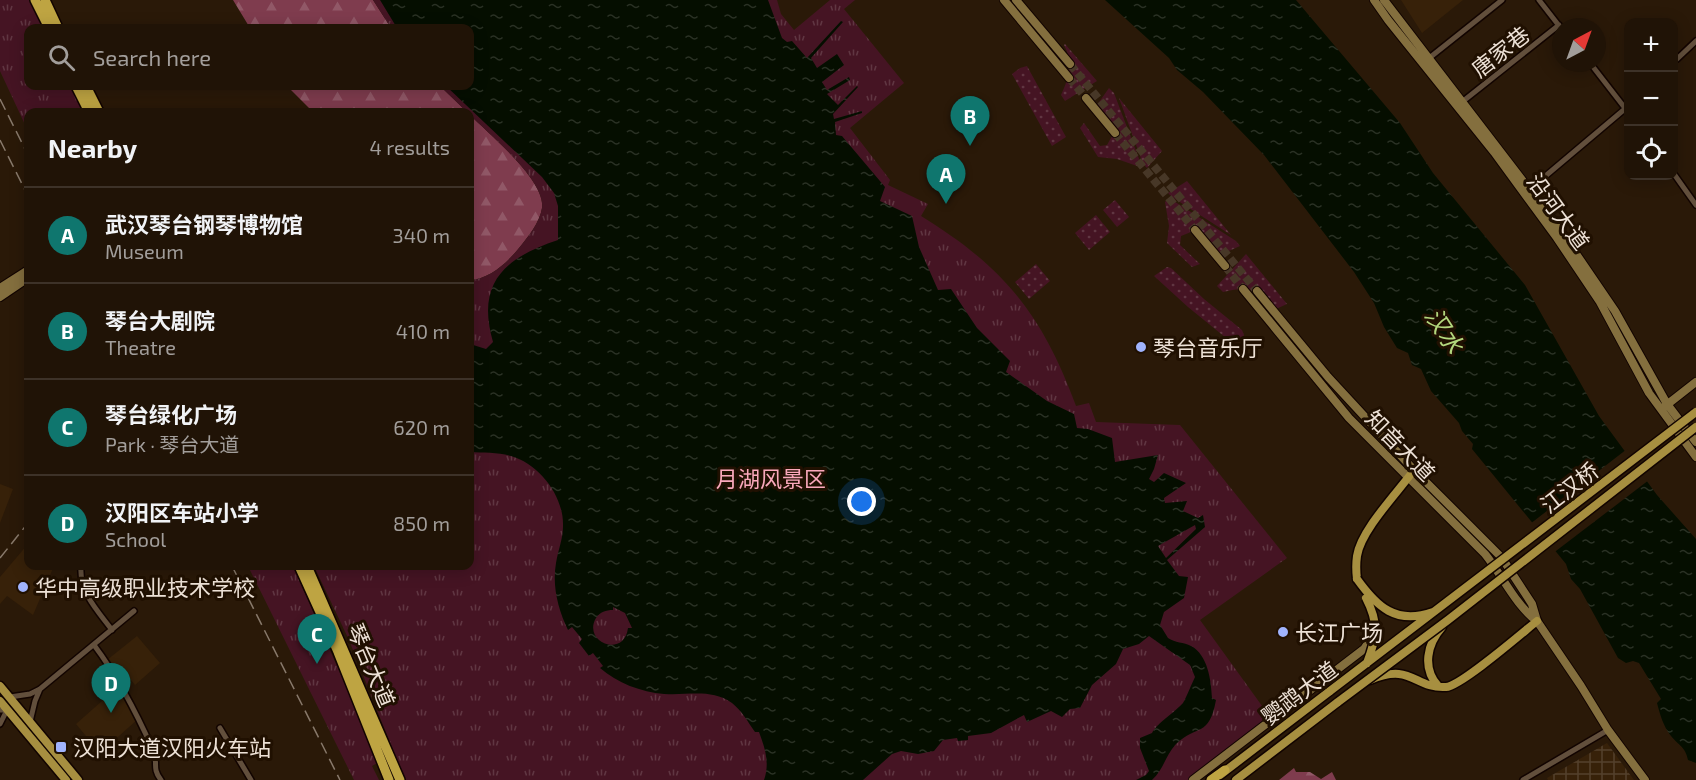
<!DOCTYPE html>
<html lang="en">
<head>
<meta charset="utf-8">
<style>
  body { margin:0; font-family:"Exo 2","Noto Sans SC",sans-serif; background:#2d2014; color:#f1f3f6 }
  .controls { position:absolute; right:18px; top:18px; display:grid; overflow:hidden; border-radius:12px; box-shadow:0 3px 15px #0003 }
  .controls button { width:54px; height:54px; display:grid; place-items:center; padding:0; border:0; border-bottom:2px solid #3d3228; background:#201306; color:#f1f3f6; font:30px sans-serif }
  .compass { position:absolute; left:1552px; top:18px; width:54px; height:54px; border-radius:50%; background:#201306; box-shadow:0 3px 15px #0003; rotate:41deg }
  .you { position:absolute; left:862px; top:502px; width:21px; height:21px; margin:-15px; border:4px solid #fff; border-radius:50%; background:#1a73e8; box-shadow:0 0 0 9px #1a73e833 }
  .badge { display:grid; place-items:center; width:39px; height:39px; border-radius:50%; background:#0f766e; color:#fff; font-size:20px; font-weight:700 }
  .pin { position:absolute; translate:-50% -50px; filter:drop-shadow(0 2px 3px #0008) }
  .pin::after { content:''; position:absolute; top:32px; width:21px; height:18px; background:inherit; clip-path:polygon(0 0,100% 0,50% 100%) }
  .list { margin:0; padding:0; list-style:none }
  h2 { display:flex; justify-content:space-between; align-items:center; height:78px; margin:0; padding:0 24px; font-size:26px }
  h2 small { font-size:20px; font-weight:400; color:#a29e9b }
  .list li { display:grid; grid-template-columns:39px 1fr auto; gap:18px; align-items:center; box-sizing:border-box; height:96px; padding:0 24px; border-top:2px solid #3d3228 }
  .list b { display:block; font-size:22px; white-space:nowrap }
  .list p { margin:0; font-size:20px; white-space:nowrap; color:#a29e9b }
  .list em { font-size:20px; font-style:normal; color:#a29e9b }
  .icon { flex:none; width:33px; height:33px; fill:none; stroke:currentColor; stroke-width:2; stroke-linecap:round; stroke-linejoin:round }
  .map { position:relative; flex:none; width:1696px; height:780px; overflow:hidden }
  .search { position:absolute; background:#201306; box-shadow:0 3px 15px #0003; left:24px; top:24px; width:450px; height:66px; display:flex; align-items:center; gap:15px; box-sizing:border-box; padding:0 21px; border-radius:12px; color:#a29e9b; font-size:22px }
  .panel { position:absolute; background:#201306; box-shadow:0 3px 15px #0003; left:24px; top:108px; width:450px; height:462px; border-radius:12px }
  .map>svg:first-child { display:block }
</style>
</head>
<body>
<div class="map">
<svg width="1696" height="780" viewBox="0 0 1696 780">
  <defs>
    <pattern id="industrial-grid" width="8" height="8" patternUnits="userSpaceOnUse" patternTransform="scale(1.5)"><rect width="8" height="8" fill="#372109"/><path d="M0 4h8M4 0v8" fill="none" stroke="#54412c"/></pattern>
    <pattern id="grass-dots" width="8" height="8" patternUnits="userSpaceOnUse" patternTransform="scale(1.5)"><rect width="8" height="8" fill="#451423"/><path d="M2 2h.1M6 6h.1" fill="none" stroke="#603642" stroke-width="1.8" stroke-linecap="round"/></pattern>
    <pattern id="forest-firs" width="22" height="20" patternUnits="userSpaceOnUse" patternTransform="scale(1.5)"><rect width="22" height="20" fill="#7f3c4e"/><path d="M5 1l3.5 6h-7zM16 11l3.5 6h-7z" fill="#915867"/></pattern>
    <pattern id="park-tufts" width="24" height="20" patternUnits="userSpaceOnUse" patternTransform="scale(1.5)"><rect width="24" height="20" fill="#451423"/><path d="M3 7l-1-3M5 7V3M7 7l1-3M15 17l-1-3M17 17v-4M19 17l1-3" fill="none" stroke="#603642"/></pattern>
    <pattern id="water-ripples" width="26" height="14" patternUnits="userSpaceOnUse" patternTransform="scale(1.5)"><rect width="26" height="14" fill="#050e00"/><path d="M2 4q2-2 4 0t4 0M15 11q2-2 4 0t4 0" fill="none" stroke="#2a3124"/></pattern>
  </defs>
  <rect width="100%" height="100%" fill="#2a1908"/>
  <!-- built -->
  <path fill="#372109" d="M 1401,0 L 1463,0 L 1422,33 Z
    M 0,484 L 13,489 L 0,523 Z
    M 28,544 L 28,566 L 54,566 L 33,615 L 7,596 L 0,604 L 0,577 Z
    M 137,636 L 160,663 L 135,685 L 119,665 L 114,668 L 107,660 Z
    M 120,685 L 138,719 L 100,753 L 76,724 Z"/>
  <!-- industrial -->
  <path fill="url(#industrial-grid)" d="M 1607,743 L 1634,780 L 1548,780 L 1547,778 Z"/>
  <!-- grass -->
  <path fill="url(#grass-dots)" d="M 1065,44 L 1097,81 L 1065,101 L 1061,95 C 1069,77 1074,64 1064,45 Z
    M 1027,66 L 1066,137 L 1052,146 L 1012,74 L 1020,68 Z
    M 1109,88 L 1114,93 L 1141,164 L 1140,167 L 1117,159 L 1098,157 L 1080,128 L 1084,123 L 1100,146 L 1107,145 L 1116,129 L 1097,105 Z
    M 1119,98 L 1162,151 L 1147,168 L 1143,164 Z
    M 1187,181 L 1231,235 L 1172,197 L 1168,193 Z
    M 1169,198 L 1236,241 L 1240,246 L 1220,255 L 1196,230 L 1181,236 L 1180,245 L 1200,264 L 1192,267 L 1167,243 L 1169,226 L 1165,202 Z
    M 1115,200 L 1129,217 L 1117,227 L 1103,210 Z
    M 1096,215 L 1110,232 L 1089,250 L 1075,233 Z
    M 1246,254 L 1287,304 L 1276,309 C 1255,290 1252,285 1223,292 L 1217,286 Z
    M 1036,264 L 1050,281 L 1029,299 L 1015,282 Z
    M 1167,267 L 1171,268 L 1204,299 L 1242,330 L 1244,335 C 1242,341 1237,344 1231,342 L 1188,307 L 1154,276 Z"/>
  <!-- forest -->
  <path fill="url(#forest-firs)" d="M 233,0 L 373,0 L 391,28 L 250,28 Z
    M 287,86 L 440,86 L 467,112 L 313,112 Z
    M 470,115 C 489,134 546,181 542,208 C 540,222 528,237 519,248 C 507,263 489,279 470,280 Z
    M 1294,768 L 1296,772 L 1310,772 L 1321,779 L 1332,772 L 1336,780 L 1279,780 Z"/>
  <!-- park -->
  <path fill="url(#park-tufts)" d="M 0,0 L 30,0 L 43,28 L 28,28 L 28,86 L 71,86 L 84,112 L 28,112 L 28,131 L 0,71 Z
    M 373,0 L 777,0 L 781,14 L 794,30 L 830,0 L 855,0 L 844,9 L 904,83 L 850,128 L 890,180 L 888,185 L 928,204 L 921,216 C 1004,267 1042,314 1076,406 L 1089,403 L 1096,422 L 1180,425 L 1287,558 L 1200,620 L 1270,717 L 1188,780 L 405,780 L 349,640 L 314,566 L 470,566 L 470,280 C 489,279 507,263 519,248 C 528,237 540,222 542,208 C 546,181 489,134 470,115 L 470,112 L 467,112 L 440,86 L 470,86 L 470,28 L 391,28 Z
    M 248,566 L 293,566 L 379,762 L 372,766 L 379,780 L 354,780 Z"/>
  <!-- water -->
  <path fill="url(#water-ripples)" fill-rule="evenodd" d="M 380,0 L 768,0 L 782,38 L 787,42 L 792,41 L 807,58 L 841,21 L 843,22 L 811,58 L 817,68 L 837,54 L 844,65 L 822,82 L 827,90 L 849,77 L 850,80 L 827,94 L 838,105 L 857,86 L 858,87 L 833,114 L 834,119 L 862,111 L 862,113 L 835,122 L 836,135 L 842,136 L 885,187 L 880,201 L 912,216 L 919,247 L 938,290 L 951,289 L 977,328 L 1010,361 L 1006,372 L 1047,401 L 1074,414 L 1077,428 L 1088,429 L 1112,438 L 1115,462 L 1158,455 L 1154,469 L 1149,479 L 1154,482 L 1164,473 L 1186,483 L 1164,498 L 1165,503 L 1187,501 L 1183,511 L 1198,518 L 1203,515 L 1205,527 L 1167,560 L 1179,576 L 1188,577 L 1184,598 L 1164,612 L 1160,625 L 1168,638 C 1175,643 1184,642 1191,646 C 1208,655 1211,680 1212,698 L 1216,700 C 1209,738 1197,724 1176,744 C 1165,756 1164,769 1152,780 L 1136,780 L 1146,775 L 1149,771 L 1140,748 L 1140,738 L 1152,733 C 1155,725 1176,711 1183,703 C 1186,698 1192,683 1195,677 L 1190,665 L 1149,636 L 1139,644 L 1123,649 L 1116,664 L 1092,685 L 1080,708 L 1070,709 L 1062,717 L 1051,711 L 1027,722 L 1024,715 L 991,733 L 968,736 L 968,740 L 958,741 L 957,738 L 943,740 L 934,751 L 918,754 L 901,751 L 892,754 L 863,780 L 764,780 C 770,763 765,748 759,732 L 755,732 C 748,722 742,711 732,703 C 710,688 687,696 664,694 C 641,692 617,683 600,668 L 603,666 L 593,653 L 589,656 L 579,643 L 582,639 L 572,627 L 568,630 C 558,609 552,586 556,563 C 558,550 563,539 563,526 C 564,496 539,464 511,456 C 498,452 483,453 470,452 L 470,344 L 486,349 L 493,342 C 476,283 504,258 558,240 L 558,206 L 554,193 L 542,177 L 446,86 L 470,86 L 470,28 L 397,28 ZM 1195,525 L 1196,529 L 1166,558 L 1158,546 ZM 613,607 L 625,613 L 632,628 L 628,628 C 624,659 582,642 596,618 C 600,612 606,610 613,610 Z
    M 1105,0 L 1296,0 L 1400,123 L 1433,173 L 1525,285 L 1599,416 L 1657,495 L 1696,539 L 1696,763 L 1688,760 C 1685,746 1679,746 1671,736 C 1663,726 1660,714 1657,703 L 1661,699 L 1639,663 L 1633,661 L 1626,663 L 1618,658 L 1580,589 L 1571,579 L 1566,564 L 1472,449 L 1473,444 L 1462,431 L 1459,423 L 1431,391 L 1421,369 L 1412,365 L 1408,353 L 1397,348 L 1384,327 L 1374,303 L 1354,272 L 1264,155 L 1203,92 L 1177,70 L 1169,58 Z"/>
  <!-- pier -->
  <path fill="#2a1908" d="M 1627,449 L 1649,480 L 1552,554 L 1530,524 Z"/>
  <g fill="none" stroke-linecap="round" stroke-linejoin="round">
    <!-- secondary-tunnel -->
    <path stroke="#473727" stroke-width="8" stroke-dasharray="8 4" stroke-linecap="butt" d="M 1070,64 L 1257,291
      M 1069,78 L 1086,98
      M 1115,133 L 1195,230
      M 1225,266 L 1243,289"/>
    <!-- minor casing -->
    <g stroke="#120400" stroke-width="8">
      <path id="minor" d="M 1539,0 L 1560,27
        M 1428,59 L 1502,0
        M 1677,59 L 1696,41
        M 1590,63 L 1628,112
        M 1462,102 L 1559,25
        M 1674,174 L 1696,205
        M 1530,189 L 1626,108
        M 81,566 C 79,592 97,610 112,630
        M 94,645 C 118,677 137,714 153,750 C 159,763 151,767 161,780
        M 10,697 L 30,694 L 40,689 L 134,611
        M 0,710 L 7,710 L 0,724
        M 30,722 L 35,701 L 40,689
        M 220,728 L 251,780
        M 1523,780 L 1608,730"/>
    </g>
    <!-- secondary casing -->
    <g stroke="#120400" stroke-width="10">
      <path id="secondary" d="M 1004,0 L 1069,78
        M 1016,0 L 1070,64
        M 1374,0 L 1388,20 L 1494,152 L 1557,238 L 1600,302 L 1649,393 L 1696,457
        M 1384,0 L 1555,223 L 1615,311 L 1667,404 L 1696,442
        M 1086,98 L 1115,133
        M 1195,230 L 1225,266
        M 0,288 L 28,270
        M 1243,289 L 1349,418 L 1485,554 C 1502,575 1516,606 1537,621
        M 1257,291 L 1328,377 L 1414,470 L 1502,558 L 1532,604 L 1537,621 L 1581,686 L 1608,730 L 1645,780
        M 0,297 L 28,278
        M 1664,407 L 1696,382
        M 1193,780 L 1364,649 L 1373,636"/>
    </g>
    <!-- primary casing -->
    <g stroke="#120400" stroke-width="11">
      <path id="primary" d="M 1357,579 C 1356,571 1356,563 1357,556 C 1361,530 1398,492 1414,470
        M 1370,680 C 1412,662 1414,689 1446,687 C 1461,686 1522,633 1537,621
        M 0,686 L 78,780
        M 1438,686 C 1422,668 1427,644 1442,627
        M 0,701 L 66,780
        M 1220,775 L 1330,691
        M 1236,780 L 1338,702"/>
    </g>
    <!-- trunk casing -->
    <g stroke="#120400" stroke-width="12">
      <path id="trunk" d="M 35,0 L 49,28
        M 45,0 L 58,28
        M 76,86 L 89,112
        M 86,86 L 99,112
        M 299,566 L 338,652 L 389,780
        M 307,566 L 400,780
        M 1211,780 L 1225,770"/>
    </g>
    <!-- minor -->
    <use href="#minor" stroke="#624f3c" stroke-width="5"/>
    <!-- secondary -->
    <use href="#secondary" stroke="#846f3e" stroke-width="8"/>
    <!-- primary -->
    <use href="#primary" stroke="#a78f40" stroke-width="8"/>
    <!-- trunk -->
    <use href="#trunk" stroke="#bea442" stroke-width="9"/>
    <!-- rail -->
    <path stroke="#88796b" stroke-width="1.5" stroke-dasharray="12 6" stroke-linecap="butt" d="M 0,99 L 28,155
      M 0,140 L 28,196
      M 0,558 L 28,523
      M 232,566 L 340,780"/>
    <!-- primary-bridge casing -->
    <g stroke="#120400" stroke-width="11" stroke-linecap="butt">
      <path id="primary-bridge" d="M 1357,579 C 1377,607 1396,625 1433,612
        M 1366,598 C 1379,623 1377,637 1367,663
        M 1330,691 L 1696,412
        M 1338,702 L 1448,620 L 1696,427"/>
    </g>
    <!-- primary-bridge -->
    <use href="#primary-bridge" stroke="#a78f40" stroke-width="8"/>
  </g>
  <!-- markers -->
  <g fill="#a0b3fd" stroke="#201001" stroke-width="2">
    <circle cx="1141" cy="347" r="6"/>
    <circle cx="23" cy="587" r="6"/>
    <circle cx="1283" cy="632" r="6"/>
    <rect x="55" y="741" width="12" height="12" rx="3"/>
  </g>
  <g text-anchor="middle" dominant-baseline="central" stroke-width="6" stroke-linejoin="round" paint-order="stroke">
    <!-- street labels -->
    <g font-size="22" fill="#ede1d6" stroke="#201001">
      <text transform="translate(1500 51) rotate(-38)">唐家巷</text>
      <text transform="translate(1559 211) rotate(54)">沿河大道</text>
      <text transform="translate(1401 445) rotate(46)">知音大道</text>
      <text transform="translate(1569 487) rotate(-38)">江汉桥</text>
      <text transform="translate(372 665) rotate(67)">琴台大道</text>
      <text transform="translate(1299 692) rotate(-37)">鹦鹉大道</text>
    </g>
    <!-- poi labels -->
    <g font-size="22" fill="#ede1d6" stroke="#201001" text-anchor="start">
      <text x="1153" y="347">琴台音乐厅</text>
      <text x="35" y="587">华中高级职业技术学校</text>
      <text x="1295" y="632">长江广场</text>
      <text x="73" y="747">汉阳大道汉阳火车站</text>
    </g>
    <!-- park labels -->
    <g font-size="22" fill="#faa8bb" stroke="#201001">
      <text x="771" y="478">月湖风景区</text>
    </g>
    <!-- water labels -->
    <g font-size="24" font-style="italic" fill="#b4d87e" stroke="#201001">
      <text transform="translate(1445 330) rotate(57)">汉水</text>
    </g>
  </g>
</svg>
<div class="controls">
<button>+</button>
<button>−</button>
<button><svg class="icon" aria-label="locate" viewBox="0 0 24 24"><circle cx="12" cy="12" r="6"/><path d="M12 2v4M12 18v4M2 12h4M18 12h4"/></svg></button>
</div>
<svg class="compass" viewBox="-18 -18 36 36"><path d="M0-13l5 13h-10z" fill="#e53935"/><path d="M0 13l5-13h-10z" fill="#a29e9b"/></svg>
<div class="you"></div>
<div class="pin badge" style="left:946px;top:204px">A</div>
<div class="pin badge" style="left:970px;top:146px">B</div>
<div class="pin badge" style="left:317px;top:664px">C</div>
<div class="pin badge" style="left:111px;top:713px">D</div>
<div class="search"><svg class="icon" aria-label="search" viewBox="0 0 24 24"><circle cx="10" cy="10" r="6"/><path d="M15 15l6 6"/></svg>Search here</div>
<section class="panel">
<h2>Nearby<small>4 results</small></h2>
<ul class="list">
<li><span class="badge">A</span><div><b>武汉琴台钢琴博物馆</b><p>Museum</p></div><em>340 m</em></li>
<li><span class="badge">B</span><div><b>琴台大剧院</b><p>Theatre</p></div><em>410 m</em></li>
<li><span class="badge">C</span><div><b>琴台绿化广场</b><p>Park · 琴台大道</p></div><em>620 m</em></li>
<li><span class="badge">D</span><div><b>汉阳区车站小学</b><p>School</p></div><em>850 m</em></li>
</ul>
</section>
</div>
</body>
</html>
